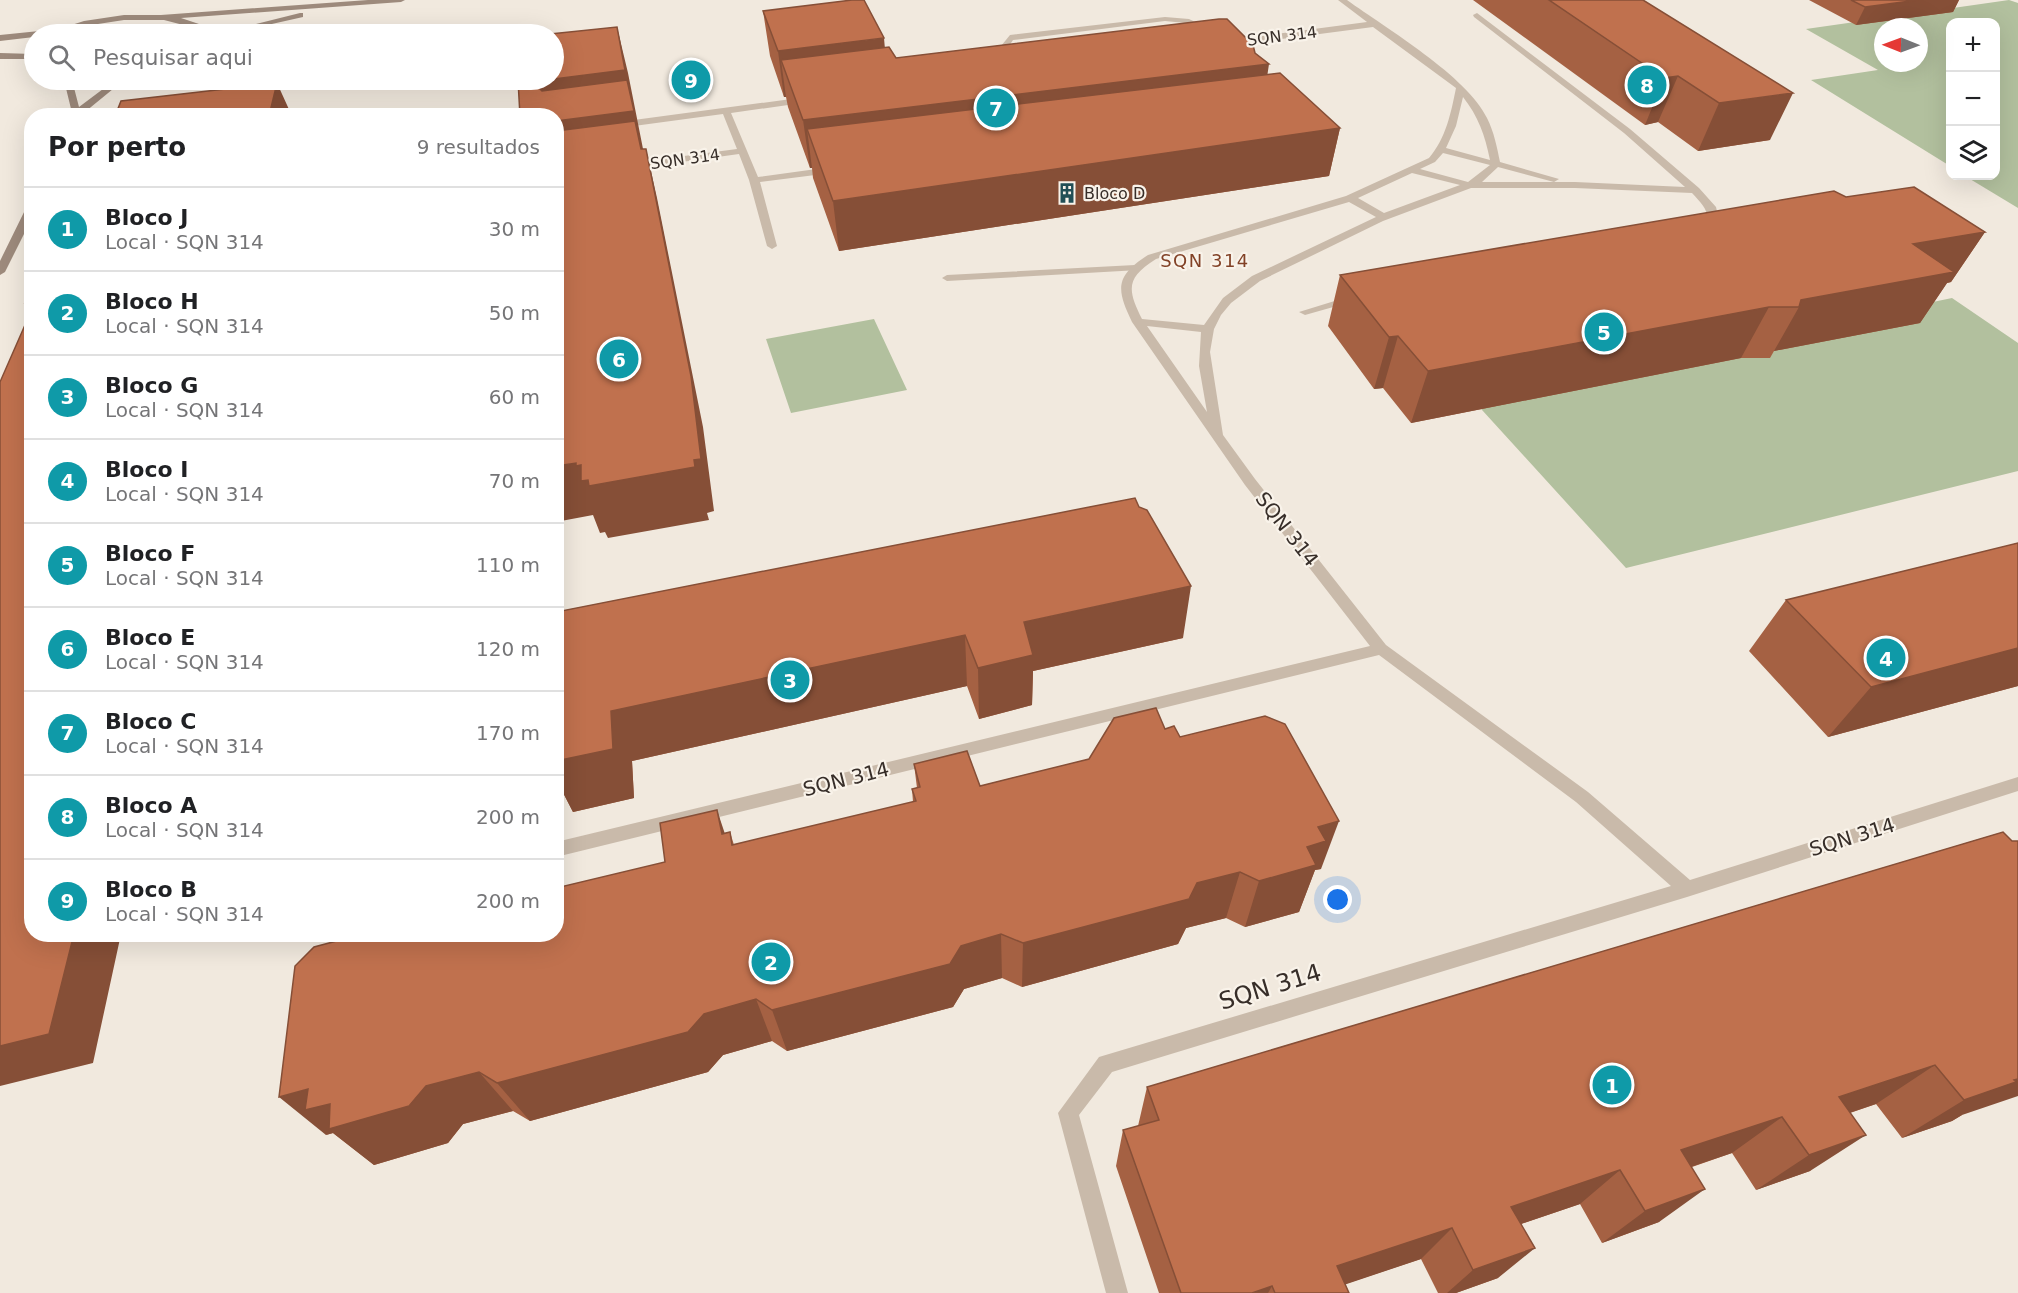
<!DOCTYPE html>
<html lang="pt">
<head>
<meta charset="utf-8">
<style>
  body { margin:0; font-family:"DejaVu Sans",sans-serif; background:#f2f2f2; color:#202124 }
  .controls { position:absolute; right:18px; top:18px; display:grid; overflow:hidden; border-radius:12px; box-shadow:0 6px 24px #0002 }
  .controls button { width:54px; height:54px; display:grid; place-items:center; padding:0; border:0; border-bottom:2px solid #e0e0e0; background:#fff; color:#202124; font:30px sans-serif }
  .compass { position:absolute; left:1874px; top:18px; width:54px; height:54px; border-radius:50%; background:#fff; box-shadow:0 6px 24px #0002; rotate:271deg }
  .you { position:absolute; left:1338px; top:900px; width:21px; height:21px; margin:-15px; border:4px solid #fff; border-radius:50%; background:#1a73e8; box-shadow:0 0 0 9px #1a73e833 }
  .badge { display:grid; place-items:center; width:39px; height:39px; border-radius:50%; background:#7c3aed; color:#fff; font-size:20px; font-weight:700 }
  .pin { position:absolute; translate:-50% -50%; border:3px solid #fff; box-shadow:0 2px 6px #0006 }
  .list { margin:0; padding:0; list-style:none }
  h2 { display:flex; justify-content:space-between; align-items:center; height:78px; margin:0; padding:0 24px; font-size:26px }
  h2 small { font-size:20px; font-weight:400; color:#757577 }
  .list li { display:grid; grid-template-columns:39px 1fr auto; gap:18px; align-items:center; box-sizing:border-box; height:84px; padding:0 24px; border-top:2px solid #e0e0e0 }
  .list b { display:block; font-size:22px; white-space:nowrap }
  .list p { margin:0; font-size:20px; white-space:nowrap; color:#757577 }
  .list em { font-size:20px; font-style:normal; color:#757577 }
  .icon { flex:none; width:33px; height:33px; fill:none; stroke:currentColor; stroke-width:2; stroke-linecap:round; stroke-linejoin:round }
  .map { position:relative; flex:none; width:2018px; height:1293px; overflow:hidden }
  .search { position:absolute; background:#fff; box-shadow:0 6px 24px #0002; left:24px; top:24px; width:540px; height:66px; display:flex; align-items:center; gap:15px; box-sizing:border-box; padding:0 21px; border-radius:33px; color:#757577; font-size:22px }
  .panel { position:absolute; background:#fff; box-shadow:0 6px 24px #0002; left:24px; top:108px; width:540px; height:834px; border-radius:24px }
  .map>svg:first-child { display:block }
</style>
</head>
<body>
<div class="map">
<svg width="2018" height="1293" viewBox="0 0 2018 1293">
  <rect width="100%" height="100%" fill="#f1e9de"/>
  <!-- green -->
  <path fill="#b2c09e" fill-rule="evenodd" d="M 2009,0 L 2018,3 L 2018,208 L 1965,176 L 1996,176 L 1996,22 L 1950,22 L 1950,166 L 1811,80 L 1878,70 L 1806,29 ZM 1883,27 L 1919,27 L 1919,63 L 1883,63 Z
    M 1952,298 L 2018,343 L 2018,471 L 1626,568 L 1472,399 Z
    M 874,319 L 907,390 L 791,413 L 766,339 Z"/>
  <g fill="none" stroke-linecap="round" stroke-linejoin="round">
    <!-- lane -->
    <path fill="#c9baaa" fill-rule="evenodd" d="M 1165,17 L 1189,19 L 1212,30 L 1208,32 L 1185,23 L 1165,21 L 1013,40 L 1009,46 L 1015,62 L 1011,65 L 1007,62 L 1001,46 L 1010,35 Z
      M 1135,265 L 1140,268 L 1139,270 L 947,281 L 942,278 L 947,275 Z"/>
    <!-- street -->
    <path fill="#c9baaa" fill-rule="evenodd" d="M 1338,0 L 1347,0 C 1387,29 1467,76 1487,118 C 1494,132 1497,147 1500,162 L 1559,179 L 1554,182 L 1498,167 L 1482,182 L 1575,182 L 1685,187 L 1624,133 L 1474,17 L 1473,15 L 1477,13 L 1630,129 L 1699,188 L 1716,207 L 1719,220 L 1714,231 L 1706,231 L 1705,229 C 1712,213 1703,205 1692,193 L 1575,188 L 1471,188 L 1383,221 L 1260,281 L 1231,303 L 1221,315 L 1214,329 L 1210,352 L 1223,435 L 1255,479 L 1386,645 L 1588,792 L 1690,880 L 2018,777 L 2018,791 L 1687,897 L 1112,1072 L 1079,1115 L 1128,1293 L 1106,1293 L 1058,1113 L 1099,1057 L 1671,886 L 1576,802 L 1379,655 L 556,857 L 556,842 L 1370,646 L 1245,485 L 1132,322 C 1116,289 1115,276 1148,255 L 1346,196 L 1429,158 C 1446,138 1451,113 1456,88 L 1373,27 L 1229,46 L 1225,43 L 1229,40 L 1367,22 ZM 1463,97 C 1478,116 1485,135 1490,160 L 1446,148 L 1456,126 ZM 1443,153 L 1490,165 L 1468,182 L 1420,169 L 1435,162 ZM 1412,173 L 1460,185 L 1384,213 L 1358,198 ZM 1349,202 L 1376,217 L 1252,276 L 1223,298 L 1204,325 L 1142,319 C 1127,289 1126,278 1156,259 ZM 1147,326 L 1201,332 L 1199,366 L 1207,412 Z
      M 806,97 L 809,98 L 809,102 L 731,113 L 758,177 L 831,167 L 836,170 L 831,173 L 760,182 L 777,246 L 772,249 L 767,246 L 749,180 L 739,154 L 631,169 L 626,166 L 631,163 L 737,149 L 723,114 L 619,128 L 614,125 L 619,122 Z
      M 1354,295 L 1360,298 L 1358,300 L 1305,315 L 1299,312 Z"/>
    <!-- secondary -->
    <path fill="#9d8a7c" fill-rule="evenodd" d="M 368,0 L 405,0 L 401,2 L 181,18 L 199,24 L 196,34 L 188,34 L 191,27 L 164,20 L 124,20 L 85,26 L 59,34 L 34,34 L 34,37 L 0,41 L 0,35 L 59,29 L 84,21 L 124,15 L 161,15 Z
      M 300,13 L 303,13 L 303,17 L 228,34 L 216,34 Z
      M 0,53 L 34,54 L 34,59 L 0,59 Z
      M 64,80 L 72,80 L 79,107 L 115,80 L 124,80 L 80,116 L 70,116 L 72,113 Z
      M 32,203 L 32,218 L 5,272 L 0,275 L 0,261 L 27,206 Z"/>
  </g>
  <!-- wall -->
  <path fill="#a56143" d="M 1473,0 L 1643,0 L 1770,140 L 1698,151 L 1658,122 L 1645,125 Z
    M 1809,0 L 1959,0 L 1953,12 L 1856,25 Z
    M 763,11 L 885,47 L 896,58 L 1255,53 L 1267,75 L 1340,128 L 1329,176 L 839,251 L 813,178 L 812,168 L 810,168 L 788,107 L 786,97 L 784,97 L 770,56 Z
    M 1846,197 L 1985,232 L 1951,282 L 1947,283 L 1920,323 L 1774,351 L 1770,358 L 1741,358 L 1411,423 L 1383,388 L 1374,389 L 1328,326 L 1340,275 Z
    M 2018,543 L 2018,686 L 1828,737 L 1749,651 L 1786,600 Z
    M 556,612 L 1183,638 L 1033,671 L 1032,705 L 979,719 L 967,686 L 632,761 L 634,798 L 573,812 L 556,779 Z
    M 1165,729 L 1180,737 L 1321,869 L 1315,870 L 1299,912 L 1245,927 L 1226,918 L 1186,928 L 1178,944 L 1022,987 L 1002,978 L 964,989 L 953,1007 L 787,1051 L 772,1041 L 723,1055 L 708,1072 L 530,1121 L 513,1111 L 463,1124 L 448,1143 L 374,1165 L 333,1133 L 326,1135 L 556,934 L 665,862 L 725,833 L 730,832 L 734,845 L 913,802 L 912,789 L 917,788 L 914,764 L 980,786 L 1089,759 Z
    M 2003,832 L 1962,1115 L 1952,1121 L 1902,1138 L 1876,1104 L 1850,1113 L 1810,1171 L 1756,1190 L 1732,1153 L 1692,1167 L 1659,1222 L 1602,1243 L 1580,1204 L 1521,1224 L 1498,1278 L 1456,1293 L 1438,1293 L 1421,1259 L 1345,1284 L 1349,1293 L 1159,1293 L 1116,1166 L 1123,1130 L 1138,1126 L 1147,1087 Z"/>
  <!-- shaded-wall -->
  <path fill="#864f37" d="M 1918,0 L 1959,0 L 1953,12 L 1856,25 L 1865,7 Z
    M 617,27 L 628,73 L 645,159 L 556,171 L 556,116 L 540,89 L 542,81 Z
    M 884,38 L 888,84 L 781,60 L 786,97 L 784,97 L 778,51 Z
    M 1269,64 L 1262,111 L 807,129 L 812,168 L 810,168 L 803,120 Z
    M 1678,76 L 1658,122 L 1645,125 L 1664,78 Z
    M 277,83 L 292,116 L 269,116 Z
    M 1793,93 L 1770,140 L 1698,151 L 1719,103 Z
    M 1340,128 L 1329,176 L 839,251 L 833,201 Z
    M 646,149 L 657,198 L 703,427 L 714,511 L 707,513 L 709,520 L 608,538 L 605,532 L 600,533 L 593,515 L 561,521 L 556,508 L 556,466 L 576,463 L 581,465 L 694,460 Z
    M 1985,232 L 1951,282 L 1947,283 L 1920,323 L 1774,351 L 1799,307 L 1801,300 L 1913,244 Z
    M 32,302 L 32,312 L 25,303 Z
    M 1769,307 L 1741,358 L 1411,423 L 1428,371 Z
    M 1398,336 L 1383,388 L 1374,389 L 1389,337 Z
    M 1191,586 L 1183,638 L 1033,671 L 1032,705 L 979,719 L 978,668 L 1024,622 Z
    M 965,635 L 967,686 L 632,761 L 634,798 L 573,812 L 556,779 L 556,746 L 611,711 Z
    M 2018,648 L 2018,686 L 1828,737 L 1871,687 Z
    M 717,810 L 733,858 L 722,834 Z
    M 1339,821 L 1321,869 L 1315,870 L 1299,912 L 1245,927 L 1259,881 L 1307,847 L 1318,827 Z
    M 1240,872 L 1226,918 L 1186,928 L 1178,944 L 1022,987 L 1023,943 L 1197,883 Z
    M 74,934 L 121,934 L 93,1063 L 0,1086 L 0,1046 Z
    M 1001,934 L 1002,978 L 964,989 L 953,1007 L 787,1051 L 772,1010 L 961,946 Z
    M 756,999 L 772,1041 L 723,1055 L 708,1072 L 530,1121 L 497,1083 L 704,1014 Z
    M 1935,1065 L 1876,1104 L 1792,1132 L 1839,1097 Z
    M 479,1072 L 513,1111 L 463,1124 L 448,1143 L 374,1165 L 333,1133 L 326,1135 L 279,1097 L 308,1089 Z
    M 2018,1079 L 2018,1096 L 1962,1115 L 1952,1121 L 1902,1138 L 1964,1100 Z
    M 1782,1117 L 1732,1153 L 1637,1185 L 1681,1150 Z
    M 1866,1135 L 1810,1171 L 1756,1190 L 1809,1155 Z
    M 1620,1170 L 1580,1204 L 1477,1239 L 1511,1207 Z
    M 1705,1189 L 1659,1222 L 1602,1243 L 1645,1211 Z
    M 1452,1228 L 1421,1259 L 1320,1293 L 1337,1266 Z
    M 1535,1248 L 1498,1278 L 1456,1293 L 1447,1293 L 1473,1270 Z
    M 1272,1286 L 1268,1293 L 1252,1293 Z"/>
  <!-- building -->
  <path fill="#c0714e" stroke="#864f37" stroke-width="1.5" d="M 852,0 L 864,0 L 884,38 L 778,51 L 763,11 Z
    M 1549,0 L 1643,0 L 1793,93 L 1719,103 L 1678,76 L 1664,78 Z
    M 1851,0 L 1918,0 L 1865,7 Z
    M 1219,19 L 1227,19 L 1253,45 L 1255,53 L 1269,64 L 803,120 L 781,60 L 889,47 L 896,58 Z
    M 617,27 L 625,70 L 554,79 L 554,34 L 550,34 Z
    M 1280,73 L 1340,128 L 833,201 L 807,129 Z
    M 518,80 L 551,80 L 542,81 L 540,89 L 542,91 L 627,80 L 634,111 L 556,121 L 556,116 L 520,116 Z
    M 277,83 L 269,116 L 115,116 L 121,101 Z
    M 635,121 L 641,149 L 646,149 L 691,376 L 701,459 L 694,460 L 695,467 L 589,486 L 588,480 L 581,481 L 581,465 L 576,466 L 576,463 L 556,466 L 556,131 Z
    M 1914,187 L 1985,232 L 1913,244 L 1954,272 L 1801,300 L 1799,307 L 1769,307 L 1428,371 L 1398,336 L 1389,337 L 1340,275 L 1834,191 L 1846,197 Z
    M 32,288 L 32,302 L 25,303 Z
    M 32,309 L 32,934 L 74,934 L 49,1034 L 0,1046 L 0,382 Z
    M 1135,498 L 1139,507 L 1147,510 L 1191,586 L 1024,622 L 1033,655 L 978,668 L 965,635 L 611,711 L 613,749 L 556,761 L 556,612 Z
    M 2018,543 L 2018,648 L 1871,687 L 1786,600 Z
    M 1156,708 L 1165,729 L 1174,726 L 1180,737 L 1265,716 L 1285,724 L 1339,821 L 1318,827 L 1326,841 L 1307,847 L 1316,865 L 1259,881 L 1240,872 L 1197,883 L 1189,899 L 1023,943 L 1001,934 L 961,946 L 950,964 L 772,1010 L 756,999 L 704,1014 L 688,1032 L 497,1083 L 479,1072 L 426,1086 L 409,1106 L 329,1129 L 330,1104 L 305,1110 L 308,1089 L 279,1097 L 295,966 L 314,947 L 363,934 L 556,934 L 556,888 L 665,862 L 660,823 L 717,810 L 722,834 L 730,832 L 732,845 L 916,801 L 912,789 L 920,787 L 914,764 L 967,751 L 980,786 L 1089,759 L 1114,718 Z
    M 2003,832 L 2012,841 L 2018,841 L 2018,1079 L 2014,1080 L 2016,1082 L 1964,1100 L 1935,1065 L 1839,1097 L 1866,1135 L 1809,1155 L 1782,1117 L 1681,1150 L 1705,1189 L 1645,1211 L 1620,1170 L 1511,1207 L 1535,1248 L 1473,1270 L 1452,1228 L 1337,1266 L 1349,1293 L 1275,1293 L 1272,1286 L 1252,1293 L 1181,1293 L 1123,1130 L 1159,1120 L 1147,1087 Z"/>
  <!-- icons -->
  <defs>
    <g id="building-bare" transform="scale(1.62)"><path d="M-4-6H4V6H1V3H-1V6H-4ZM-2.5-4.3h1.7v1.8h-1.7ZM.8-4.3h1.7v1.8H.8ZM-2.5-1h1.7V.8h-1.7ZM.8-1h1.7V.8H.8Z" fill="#214f56" stroke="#f9f3ea" stroke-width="2.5" paint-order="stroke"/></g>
  </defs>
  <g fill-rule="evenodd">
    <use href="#building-bare" x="1067" y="193"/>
  </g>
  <g text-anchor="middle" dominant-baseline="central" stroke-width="4.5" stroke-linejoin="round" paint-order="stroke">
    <!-- far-street labels -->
    <g font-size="16" fill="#372e29" stroke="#f9f3ea">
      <text transform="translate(1282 36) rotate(-7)">SQN 314</text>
      <text transform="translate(685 159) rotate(-8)">SQN 314</text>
    </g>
    <!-- far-poi labels -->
    <g font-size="16" fill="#372e29" stroke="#f9f3ea" text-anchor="start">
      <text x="1084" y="193">Bloco D</text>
    </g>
    <!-- far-neighbourhood labels -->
    <g font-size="18" letter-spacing="1.5" fill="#824227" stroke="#f9f3ea">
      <text x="1205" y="260">SQN 314</text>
    </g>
    <!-- street labels -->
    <g font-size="20" fill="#372e29" stroke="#f9f3ea">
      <text transform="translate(1287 529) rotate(52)">SQN 314</text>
      <text transform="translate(846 779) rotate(-14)">SQN 314</text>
      <text transform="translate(1852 837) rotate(-17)">SQN 314</text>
    </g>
    <!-- near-street labels -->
    <g font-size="24" fill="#372e29" stroke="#f9f3ea">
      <text transform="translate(1270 987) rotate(-17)">SQN 314</text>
    </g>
  </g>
</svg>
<div class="controls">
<button>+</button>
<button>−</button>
<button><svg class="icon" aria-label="layers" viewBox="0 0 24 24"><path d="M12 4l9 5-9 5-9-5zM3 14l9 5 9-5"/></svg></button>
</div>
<svg class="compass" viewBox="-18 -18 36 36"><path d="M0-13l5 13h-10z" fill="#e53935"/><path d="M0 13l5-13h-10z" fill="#757577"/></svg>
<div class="you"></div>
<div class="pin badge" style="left:1612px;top:1085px;background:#0f9aa8">1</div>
<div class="pin badge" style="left:771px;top:962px;background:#0f9aa8">2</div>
<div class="pin badge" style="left:790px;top:680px;background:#0f9aa8">3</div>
<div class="pin badge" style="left:1886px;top:658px;background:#0f9aa8">4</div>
<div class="pin badge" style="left:1604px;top:332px;background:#0f9aa8">5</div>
<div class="pin badge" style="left:619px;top:359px;background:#0f9aa8">6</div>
<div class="pin badge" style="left:996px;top:108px;background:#0f9aa8">7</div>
<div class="pin badge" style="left:1647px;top:85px;background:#0f9aa8">8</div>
<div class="pin badge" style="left:691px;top:80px;background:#0f9aa8">9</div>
<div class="search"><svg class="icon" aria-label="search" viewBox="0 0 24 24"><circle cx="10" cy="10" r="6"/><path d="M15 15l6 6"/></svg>Pesquisar aqui</div>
<section class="panel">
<h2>Por perto<small>9 resultados</small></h2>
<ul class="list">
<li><span class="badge" style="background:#0f9aa8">1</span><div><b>Bloco J</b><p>Local · SQN 314</p></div><em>30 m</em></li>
<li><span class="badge" style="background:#0f9aa8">2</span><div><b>Bloco H</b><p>Local · SQN 314</p></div><em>50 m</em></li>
<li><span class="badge" style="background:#0f9aa8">3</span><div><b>Bloco G</b><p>Local · SQN 314</p></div><em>60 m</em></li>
<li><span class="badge" style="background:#0f9aa8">4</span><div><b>Bloco I</b><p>Local · SQN 314</p></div><em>70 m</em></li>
<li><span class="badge" style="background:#0f9aa8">5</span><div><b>Bloco F</b><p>Local · SQN 314</p></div><em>110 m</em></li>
<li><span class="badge" style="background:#0f9aa8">6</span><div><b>Bloco E</b><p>Local · SQN 314</p></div><em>120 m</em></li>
<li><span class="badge" style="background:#0f9aa8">7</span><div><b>Bloco C</b><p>Local · SQN 314</p></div><em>170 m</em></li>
<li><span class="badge" style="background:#0f9aa8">8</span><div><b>Bloco A</b><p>Local · SQN 314</p></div><em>200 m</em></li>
<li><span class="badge" style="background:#0f9aa8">9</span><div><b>Bloco B</b><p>Local · SQN 314</p></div><em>200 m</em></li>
</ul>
</section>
</div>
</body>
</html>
